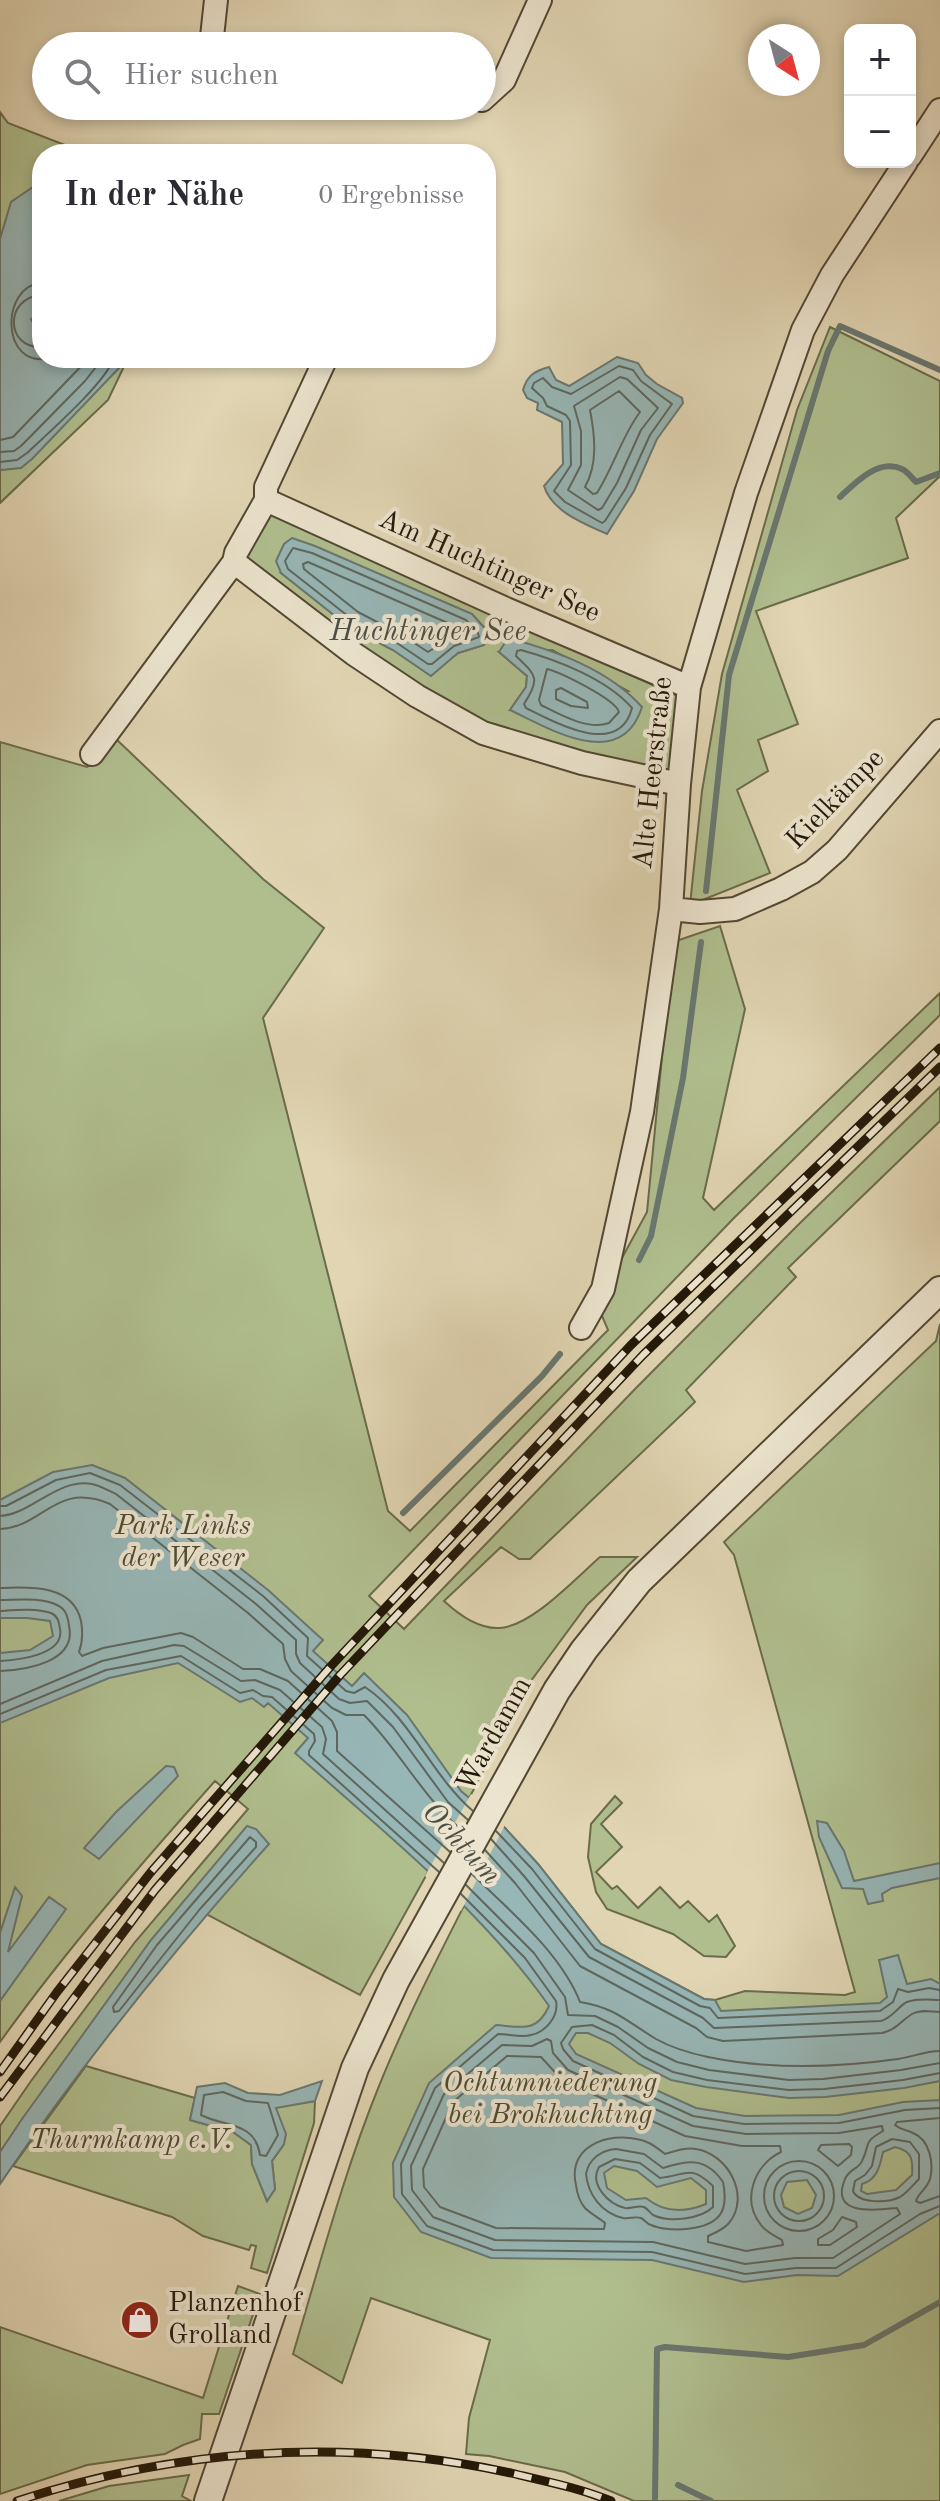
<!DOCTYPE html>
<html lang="de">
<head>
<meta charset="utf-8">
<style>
  body { margin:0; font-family:"Old Standard TT",serif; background:#f7f7f7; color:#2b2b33 }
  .controls { position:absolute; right:24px; top:24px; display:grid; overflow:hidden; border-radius:16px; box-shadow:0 4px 12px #0003 }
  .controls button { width:72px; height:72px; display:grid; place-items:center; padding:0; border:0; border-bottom:2px solid #e1e1e2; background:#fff; color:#2b2b33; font:40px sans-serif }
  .compass { position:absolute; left:748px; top:24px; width:72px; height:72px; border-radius:50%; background:#fff; box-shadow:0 4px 12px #0003; rotate:144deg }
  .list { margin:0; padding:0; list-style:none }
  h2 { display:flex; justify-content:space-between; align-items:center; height:104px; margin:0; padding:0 32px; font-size:34px }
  h2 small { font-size:26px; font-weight:400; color:#7c7c81 }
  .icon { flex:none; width:44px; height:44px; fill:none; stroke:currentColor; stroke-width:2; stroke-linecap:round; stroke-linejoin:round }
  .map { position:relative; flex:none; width:940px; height:2501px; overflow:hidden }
  .search { position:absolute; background:#fff; box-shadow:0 4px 12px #0003; left:32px; top:32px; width:464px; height:88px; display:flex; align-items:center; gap:20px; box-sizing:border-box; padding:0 28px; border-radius:44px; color:#7c7c81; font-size:30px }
  .panel { position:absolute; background:#fff; box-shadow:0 4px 12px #0003; left:32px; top:144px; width:464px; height:224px; border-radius:32px }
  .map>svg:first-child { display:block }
</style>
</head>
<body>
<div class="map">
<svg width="940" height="2501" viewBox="0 0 940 2501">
  <rect width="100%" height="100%" fill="#e1d5b3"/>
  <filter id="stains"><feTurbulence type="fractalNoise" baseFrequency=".0025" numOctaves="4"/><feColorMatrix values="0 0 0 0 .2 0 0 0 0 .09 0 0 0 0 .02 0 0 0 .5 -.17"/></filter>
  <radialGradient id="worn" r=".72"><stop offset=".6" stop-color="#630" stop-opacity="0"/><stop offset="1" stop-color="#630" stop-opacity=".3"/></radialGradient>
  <!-- green -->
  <path fill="#b0be8e" stroke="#6a6b4b" stroke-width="2" fill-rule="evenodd" d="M 0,112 L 8,123 L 88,154 L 42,154 L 42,358 L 128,358 L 108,400 L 0,503 Z
    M 830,327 L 940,381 L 940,476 L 896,518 L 908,558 L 756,611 L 798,724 L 758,740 L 768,771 L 737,790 L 770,873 L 690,905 L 702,791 L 722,674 L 797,410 Z
    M 271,514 L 680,697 L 671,769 L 665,773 C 607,759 543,750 489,724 C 401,682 323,620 246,561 L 247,554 ZM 357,565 L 472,614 L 489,633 L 484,645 L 458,653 L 430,675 L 393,650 L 349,627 L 281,573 ZM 552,650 L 628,691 L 510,710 L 526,687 L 527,676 L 499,652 Z
    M 115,738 L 263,879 L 324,928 L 263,1018 L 388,1511 L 410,1531 L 608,1330 L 597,1304 L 647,1212 L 673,942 L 720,926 L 745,1009 L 703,1198 L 714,1210 L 940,993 L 940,1015 L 733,1219 L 369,1596 L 404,1629 L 636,1388 L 798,1225 L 940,1087 L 940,1121 L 788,1268 L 796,1277 L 686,1390 L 695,1402 L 530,1559 L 519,1559 L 501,1547 L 444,1601 C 458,1614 478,1629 499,1628 C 531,1627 576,1578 600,1557 L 637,1557 L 587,1605 L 525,1689 L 474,1789 L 360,1995 L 206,1914 L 187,1898 L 151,1940 L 0,2152 L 0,2126 L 31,2081 L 135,1942 L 248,1809 L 215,1781 C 140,1865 66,1950 0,2042 L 0,742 L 87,767 L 101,759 Z
    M 940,1324 L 940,2501 L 634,2501 L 565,2472 L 489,2456 L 466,2454 L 469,2418 L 490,2340 L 371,2298 L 342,2383 L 293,2354 C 320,2264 344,2172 379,2086 C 415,1997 461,1913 504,1827 L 538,1864 L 601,1944 L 704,1999 L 715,2000 L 745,1991 L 845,1995 L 855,1992 L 734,1555 L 724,1542 L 936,1341 Z
    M 615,1796 L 622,1803 L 601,1824 L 622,1847 L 596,1872 L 612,1889 L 617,1886 L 638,1908 L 660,1887 L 680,1908 L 688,1901 L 709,1922 L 717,1915 L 735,1946 L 726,1957 L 704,1956 L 673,1934 L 607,1909 L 596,1892 L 588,1857 L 591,1824 Z
    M 86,2066 L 195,2098 L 190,2120 L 233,2132 L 251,2145 L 252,2164 L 267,2201 L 275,2189 L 272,2161 L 284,2144 L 275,2107 L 315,2101 L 314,2123 L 267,2273 L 251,2268 L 256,2246 L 251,2245 L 249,2250 L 203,2236 L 172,2217 L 13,2166 Z
    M 238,2286 L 260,2294 L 219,2414 L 202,2414 L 200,2439 L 183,2445 L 165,2454 L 87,2465 L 0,2494 L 0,2327 L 203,2398 Z
    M 189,2475 L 182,2496 L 191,2501 L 59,2501 L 109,2486 Z"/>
  <!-- water -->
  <path fill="#97b6b6" stroke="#697770" stroke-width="2" fill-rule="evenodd" d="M 33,187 L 42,189 L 42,312 L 31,319 L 37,330 L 42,329 L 42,358 L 121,358 L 120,367 L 32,459 L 21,468 L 2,470 L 0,469 L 0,239 L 11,202 Z
    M 617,357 L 638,363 L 646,375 L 657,384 L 682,398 L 683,403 L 657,439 L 634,491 L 607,534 C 585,524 552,512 544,486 L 563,464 L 562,422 L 537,410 L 538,403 L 527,398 L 523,390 C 527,376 534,371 549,367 L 556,380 L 569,386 Z
    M 292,538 L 315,546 L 472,614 L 489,633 L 484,645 L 458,653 L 431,676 L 393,650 L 349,627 L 281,573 L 276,561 L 284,544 Z
    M 508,638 C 556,651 608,669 642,707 C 621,773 550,729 510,710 L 526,687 L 527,676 L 499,652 Z
    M 92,1465 L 125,1478 L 268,1590 L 323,1640 L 313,1651 L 352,1686 L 364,1673 L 407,1715 L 461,1791 L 504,1827 L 538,1864 L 601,1944 L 704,1999 L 715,2000 L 721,2011 L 880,2003 L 887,1997 L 879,1960 L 898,1955 L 907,1984 L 931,1979 L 940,1984 L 940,2081 L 904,2088 L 825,2097 L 789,2098 L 706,2087 L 671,2080 L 639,2064 L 610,2043 L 588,2033 L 576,2033 L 569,2044 L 576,2054 L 696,2108 L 745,2116 L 839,2115 L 903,2102 L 940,2100 L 940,2213 L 838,2276 L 797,2275 L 744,2282 L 652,2260 L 491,2258 L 421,2232 L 394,2197 L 393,2163 L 429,2083 L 496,2025 C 522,2027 537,2033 549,2006 C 481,1909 384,1832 295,1753 L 308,1738 L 268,1703 L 264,1707 L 252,1698 L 240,1702 L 178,1663 L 109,1678 L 0,1723 L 0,1653 L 30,1650 L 53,1636 L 50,1621 L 27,1618 L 0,1618 L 0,1500 L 53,1472 ZM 895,2147 C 912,2151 913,2159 912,2175 L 896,2190 L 867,2194 L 861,2191 L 862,2184 C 877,2180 880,2166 883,2152 ZM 614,2166 L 637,2171 L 657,2187 L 691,2178 L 706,2190 L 706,2204 C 684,2213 664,2213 646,2198 L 626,2200 L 607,2188 L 604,2173 ZM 807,2180 L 816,2195 L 812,2208 L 798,2214 L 784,2207 L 781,2195 L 787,2182 Z
    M 166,1766 L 174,1767 L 178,1776 L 99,1859 L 84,1848 L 116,1812 Z
    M 817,1821 L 827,1823 L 844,1851 L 854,1881 L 940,1863 L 940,1878 L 892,1888 L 882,1894 L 883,1901 L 868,1904 L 863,1889 L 842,1888 L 819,1837 Z
    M 247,1826 L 256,1829 L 269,1844 C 173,1951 81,2065 0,2184 L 0,2152 L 22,2119 L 151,1940 Z
    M 15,1887 L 22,1896 L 8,1952 L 49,1897 L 66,1909 L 0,2001 L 0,1933 Z
    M 322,2081 L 315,2101 L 276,2108 L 286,2134 L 284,2144 L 272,2161 L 275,2189 L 267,2201 L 252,2164 L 251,2145 L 233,2132 L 190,2120 L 197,2087 L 225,2083 L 248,2093 L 280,2095 Z"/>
  <!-- pier -->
  <path fill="#e1d5b3" d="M 471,1794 L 506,1823 L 461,1911 L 425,1876 Z"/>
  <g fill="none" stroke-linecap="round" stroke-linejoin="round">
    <!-- shore -->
    <path stroke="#5d675f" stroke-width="2" d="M 42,283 C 0,285 0,370 50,358
      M 42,295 C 4,297 5,349 42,347
      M 619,366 L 633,370 L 641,381 L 672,404 L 650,435 L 626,488 L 605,521 L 602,523 L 565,502 L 554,491 L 571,465 L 570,421 L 566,415 L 547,406 L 543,398 L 532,388 L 534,383 L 543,378 L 552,387 L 571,394 Z
      M 620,377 L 627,379 L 658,408 L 641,430 L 617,483 L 602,508 L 598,510 L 568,490 L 581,465 L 581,431 L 574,406 Z
      M 619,391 L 640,412 C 622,436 614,466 597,493 L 593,494 L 585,487 C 598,464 595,436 590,410 Z
      M 0,440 L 13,437 L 89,358
      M 0,452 L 14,451 L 21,446 L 85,381 L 103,358
      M 0,462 L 17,460 L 27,453 C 45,436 110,379 113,358
      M 293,548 L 312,553 L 466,620 L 478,633 L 479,637 L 454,646 L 432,664 L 428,664 L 397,643 L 353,620 L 288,569 L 285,561 Z
      M 308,562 L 457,627 L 459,632 L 428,652 L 402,635 L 358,612 L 304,569 L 303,564 Z
      M 521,650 C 557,660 607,679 632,708 C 619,759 554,722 526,708 L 524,704 C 541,678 536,675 516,656 L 517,651 Z
      M 547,669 C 562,673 615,699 619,712 L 609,723 C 588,731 559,714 541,705 L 539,700 Z
      M 561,688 L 587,702 L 588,708 L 571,706 L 556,699 L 556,690 Z
      M 0,1506 L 6,1506 L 56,1480 L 90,1473 L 120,1485 L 263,1596 L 308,1638 L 307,1656 L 346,1691 L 354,1693 L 365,1687 C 411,1718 431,1775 473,1811
      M 0,1516 C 32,1514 57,1478 92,1484 C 99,1485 109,1491 116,1494 L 256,1604 L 296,1640 L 296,1654 L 300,1663 L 339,1699 L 350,1703 L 367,1701 L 393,1727 L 448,1802 L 468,1820
      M 0,1529 C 44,1527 55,1481 110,1504 L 248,1613 L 283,1644 L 285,1659 L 291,1671 L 332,1708 L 346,1715 L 364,1715 C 400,1751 423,1798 462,1830
      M 0,1588 C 30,1587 73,1584 81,1621 C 83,1632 83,1641 79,1652 L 82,1656 L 103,1648 L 181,1633 L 193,1637 L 243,1669 L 260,1669 L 288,1681 L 332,1721 L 337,1732 L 337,1751 L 450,1852
      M 0,1600 C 18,1600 40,1597 57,1605 C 66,1609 68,1617 69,1626 C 77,1662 26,1670 0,1671
      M 0,1611 C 16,1610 36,1608 51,1613 C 58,1616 59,1622 60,1629 C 65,1655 18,1660 0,1661
      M 0,1704 L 102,1661 L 174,1645 L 184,1646 L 241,1681 L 255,1680 L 280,1690 L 322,1727 L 326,1739 L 323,1754 L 444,1863
      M 0,1714 L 106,1670 L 181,1656 L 240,1693 L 253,1690 L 263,1696 L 272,1697 L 314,1734 L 315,1741 L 309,1751 L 309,1755 L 439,1872
      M 496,1831 L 532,1869 L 595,1949 L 700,2006 L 710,2008 L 718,2018 L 880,2011 L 893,2002 L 898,1989 L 908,1992 L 929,1988 L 940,1990
      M 250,1837 L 256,1842 L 256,1847 L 200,1909 L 119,2011 L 114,2012 L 113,2007 L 157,1945 Z
      M 491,1839 L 524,1876 L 589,1957 L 703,2018 L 714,2028 L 881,2021 C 894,2017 898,2006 907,2002 C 918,1998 930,2000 940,2000
      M 485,1850 L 515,1883 L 580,1966 L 696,2028 L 707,2037 L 723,2041 L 882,2033 C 896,2030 901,2021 912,2014 C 920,2009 931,2012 940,2012
      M 472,1874 C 509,1910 561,1953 580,2002 C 616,2008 626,2021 656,2039 C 672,2048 689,2053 708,2057 C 771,2070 834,2068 898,2059 C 912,2057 925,2051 940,2051
      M 466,1885 L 534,1953 L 565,1997 L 568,2015 L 595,2016 L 618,2027 L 648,2048 L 677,2062 L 709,2070 L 789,2080 L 823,2079 L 901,2070 L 940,2063
      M 461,1894 L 525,1958 L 556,2001 C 559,2016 546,2032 531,2035 C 522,2038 508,2034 498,2034 L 435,2088 L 401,2164 L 402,2194 L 427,2226 L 493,2250 L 652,2252 L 745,2274 L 796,2268 L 836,2268 L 920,2214 L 940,2206
      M 547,2039 L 551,2041 L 553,2053 L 568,2070 L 693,2126 L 746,2134 L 839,2133 L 882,2126 L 883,2131 C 862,2143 871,2143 862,2161 C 859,2169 849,2169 845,2179 C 829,2217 877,2210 897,2208 L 900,2214 L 833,2258 L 795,2258 L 745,2264 L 653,2242 L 495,2240 L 433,2217 L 412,2190 L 411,2166 L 444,2094 L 502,2045 L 532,2046 Z
      M 507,2056 L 541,2057 L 562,2080 L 685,2136 L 742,2146 L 780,2146 L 781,2152 C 754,2165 741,2200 761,2225 C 766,2232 775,2236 782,2240 L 783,2245 L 746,2251 L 708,2242 L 708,2236 C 715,2233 723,2230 729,2223 C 751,2196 728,2154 696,2149 C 686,2147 675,2151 665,2154 C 660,2150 655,2146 649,2143 C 617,2129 566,2142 576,2185 C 577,2193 579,2201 585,2208 C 591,2214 599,2218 605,2223 L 604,2229 L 496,2228 L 440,2207 L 424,2187 L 423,2169 L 453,2102 Z
      M 940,2073 L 903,2080 L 824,2089 L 789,2090 L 707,2080 L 673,2072 L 643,2057 L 614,2035 L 592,2025 L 572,2027 L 561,2043 L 563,2049 L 573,2061 L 693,2116 L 744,2124 L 839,2123 L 905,2110 L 940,2108
      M 223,2092 L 246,2101 L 268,2103 L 278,2135 L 266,2156 L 260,2155 C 255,2121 224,2127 201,2115 L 204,2095 Z
      M 940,2118 L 897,2122 L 895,2125 C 901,2130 905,2129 913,2133 C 930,2140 934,2163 930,2179 C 927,2189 918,2193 916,2201 L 920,2203 L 940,2196
      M 892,2139 L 910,2142 L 919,2154 L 919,2179 C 914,2184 907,2193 900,2197 C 888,2203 859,2204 853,2191 L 855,2181 L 865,2175 L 872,2166 L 876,2147 Z
      M 849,2144 L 852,2147 L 851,2155 L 838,2166 L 818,2150 L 821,2145 Z
      M 616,2149 L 644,2154 L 663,2168 C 688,2160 706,2157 723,2182 C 725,2191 726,2205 721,2213 C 711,2231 668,2233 651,2225 C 647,2224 645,2220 641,2218 C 636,2216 629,2219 623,2218 C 601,2213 588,2194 586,2174 C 589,2159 601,2150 616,2149 Z
      M 615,2159 L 640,2163 L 660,2178 C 687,2175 690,2164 713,2186 L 713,2207 C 701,2219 669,2223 653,2215 C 650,2213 648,2209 644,2207 C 638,2205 631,2209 625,2208 C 608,2204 589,2184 599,2167 Z
      M764 2196a35 35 0 1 1 70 0a35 35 0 1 1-70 0Z
      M774 2196a25 25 0 1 1 50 0a25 25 0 1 1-50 0Z
      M 842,2217 L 856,2222 L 857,2227 L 830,2245 L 818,2245 L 818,2239 L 833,2230 Z"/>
    <!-- stream -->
    <path stroke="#697770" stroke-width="6" d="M 840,497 C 855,483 878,458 902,469 C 907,471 912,478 916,482 L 940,473
      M 706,891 L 729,675 L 828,351 L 840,326 L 940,370
      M 639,1260 L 651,1236 L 683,1078 L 701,942
      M 403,1513 L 542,1376 L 560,1354
      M 678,2485 L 711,2501
      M 655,2498 L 657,2349 L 665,2347 L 788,2357 L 864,2345 L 940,2302"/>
    <!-- minor casing -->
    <g stroke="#524733" stroke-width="26">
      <path id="minor" d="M 211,46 L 216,0
        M 482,100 L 504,80 L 540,0
        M 910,156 L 940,110
        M 266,500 L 506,609 L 689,687
        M 234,562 L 354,654 L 417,696 L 483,733 L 582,763 L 679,784
        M 92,754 L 234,562 L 236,553 L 266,500 L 266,487 L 326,358
        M 671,909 L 700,912 L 735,909 L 781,889 L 812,872 L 837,850 L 940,731
        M 581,1328 L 603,1289 L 642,1112 L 671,909 L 679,784 L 689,687 L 746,493 L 803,330 L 832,275 L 906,162"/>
    </g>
    <!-- tertiary casing -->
    <g stroke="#524733" stroke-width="30">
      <path id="tertiary" d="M 208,2501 L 355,2068 L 396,1980 L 557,1690 L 584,1650 L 639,1581 L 940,1290"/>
    </g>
    <!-- minor -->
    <use href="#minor" stroke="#ece4ce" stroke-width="22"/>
    <!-- tertiary -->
    <use href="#tertiary" stroke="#ece4ce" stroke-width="26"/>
    <!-- rail casing -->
    <g stroke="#231808" stroke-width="9">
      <path id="rail" d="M 0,2072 L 57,1992 L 151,1872 L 331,1666 L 631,1345 L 940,1048
        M 0,2097 L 155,1890 L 341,1674 L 643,1355 L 940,1067
        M 17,2501 C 180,2448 344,2437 511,2473 C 544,2481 580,2488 611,2501"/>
    </g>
    <!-- rail -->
    <use href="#rail" stroke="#ece4ce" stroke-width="6" stroke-dasharray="18" stroke-linecap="butt"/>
  </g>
  <!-- icons -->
  <defs>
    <g id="shop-disc" transform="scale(2)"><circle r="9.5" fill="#8f2418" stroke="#ece4ce"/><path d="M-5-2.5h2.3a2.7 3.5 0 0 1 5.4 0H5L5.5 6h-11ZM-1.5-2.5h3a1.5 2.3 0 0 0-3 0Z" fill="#fff"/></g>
  </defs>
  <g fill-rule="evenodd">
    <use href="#shop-disc" x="140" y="2320"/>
  </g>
  <g text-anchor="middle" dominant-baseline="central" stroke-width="8" stroke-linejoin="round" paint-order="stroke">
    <!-- street labels -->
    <g font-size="28" fill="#231808" stroke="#ece4ce">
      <text transform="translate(489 567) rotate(24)">Am Huchtinger See</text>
      <text transform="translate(654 773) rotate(-84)">Alte Heerstraße</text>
      <text transform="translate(836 800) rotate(-46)">Kielkämpe</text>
      <text transform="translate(495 1735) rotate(-61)">Wardamm</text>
    </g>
    <!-- park labels -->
    <g font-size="28" font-style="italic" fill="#4d4a30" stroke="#ece4ce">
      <text x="183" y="1527">Park Links<tspan x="183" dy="32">der Weser</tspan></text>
      <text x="550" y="2084">Ochtumniederung<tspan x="550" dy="32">bei Brokhuchting</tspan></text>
      <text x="131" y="2141">Thurmkamp e.V.</text>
    </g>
    <!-- poi labels -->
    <g font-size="28" fill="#231808" stroke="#ece4ce" text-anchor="start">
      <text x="168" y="2304">Planzenhof<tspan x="168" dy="32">Grolland</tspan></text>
    </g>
    <!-- water labels -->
    <g font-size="30" font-style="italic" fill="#4c4f45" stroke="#ece4ce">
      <text x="428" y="632">Huchtinger See</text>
      <text transform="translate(461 1844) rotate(47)">Ochtum</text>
    </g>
  </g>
  <rect width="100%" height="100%" filter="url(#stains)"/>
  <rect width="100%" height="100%" fill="url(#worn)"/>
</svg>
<div class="controls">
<button>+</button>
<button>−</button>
</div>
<svg class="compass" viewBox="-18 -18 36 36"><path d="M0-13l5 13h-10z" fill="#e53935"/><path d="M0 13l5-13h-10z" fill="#7c7c81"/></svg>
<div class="search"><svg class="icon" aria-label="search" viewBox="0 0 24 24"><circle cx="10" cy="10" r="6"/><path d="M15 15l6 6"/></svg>Hier suchen</div>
<section class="panel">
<h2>In der Nähe<small>0 Ergebnisse</small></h2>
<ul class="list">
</ul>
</section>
</div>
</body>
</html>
